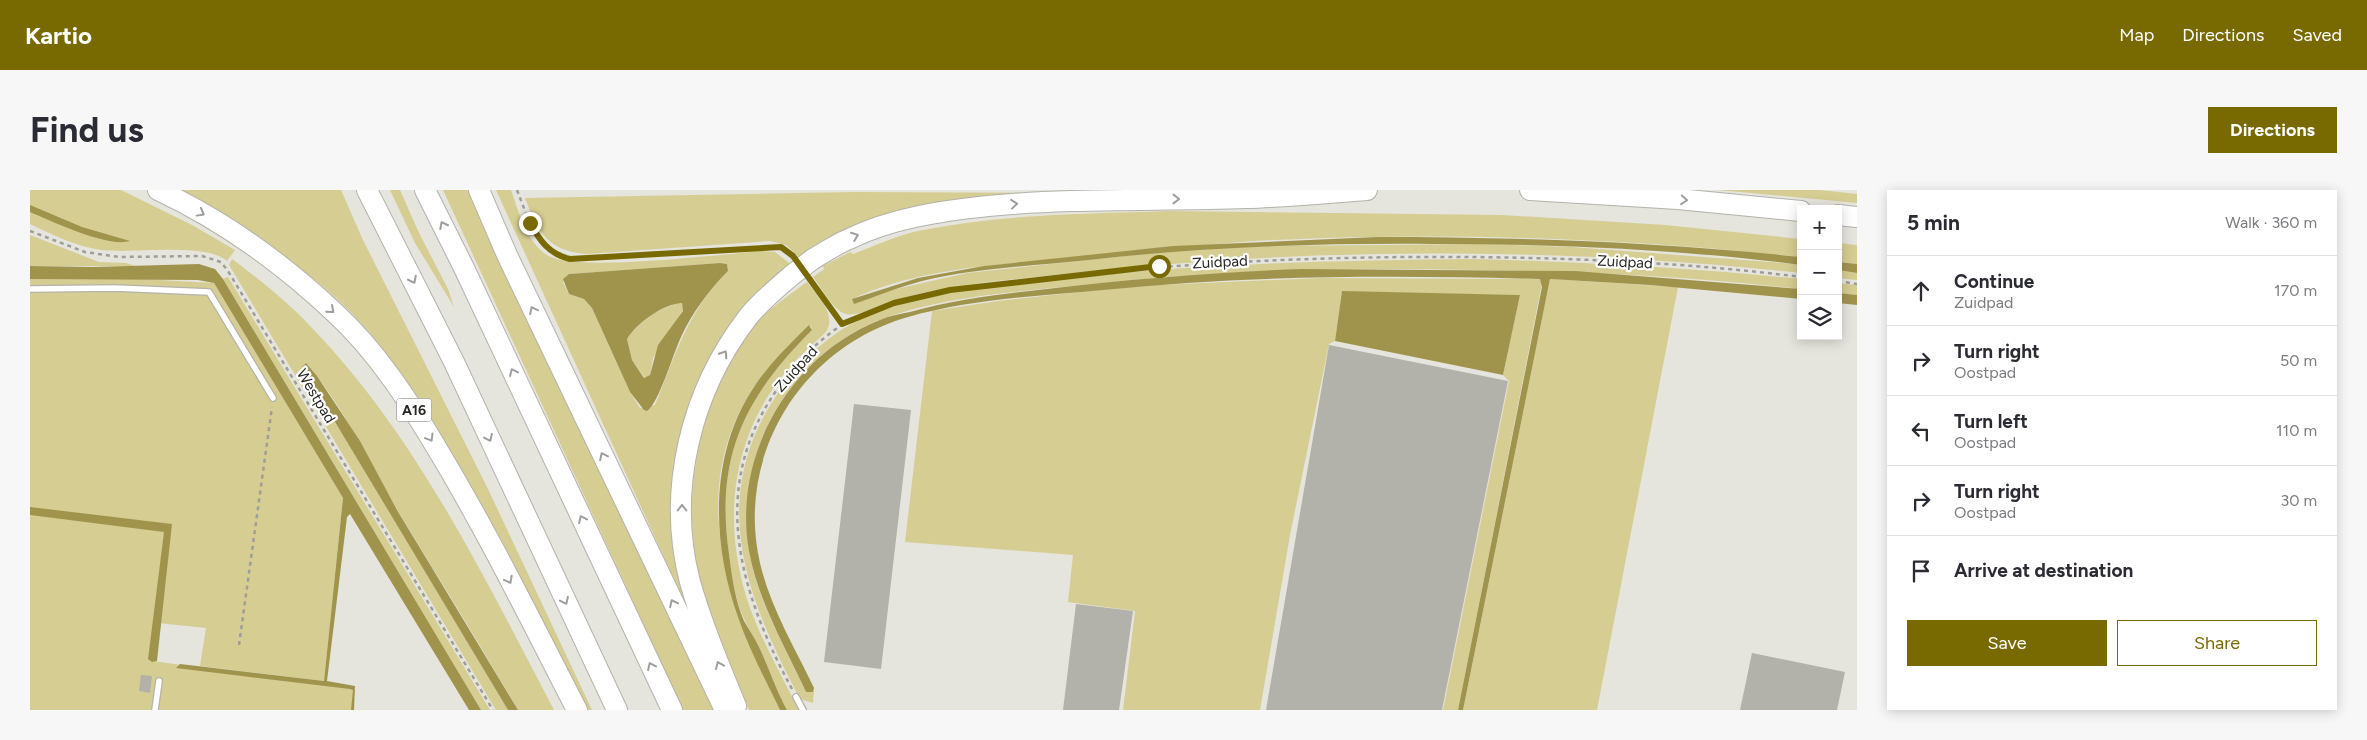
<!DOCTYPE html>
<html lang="en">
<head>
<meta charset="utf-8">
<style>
  body { margin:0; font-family:Figtree,sans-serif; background:#f7f7f7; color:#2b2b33 }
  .controls { position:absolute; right:15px; top:15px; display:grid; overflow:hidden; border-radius:0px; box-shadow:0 2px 12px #0003 }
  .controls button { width:45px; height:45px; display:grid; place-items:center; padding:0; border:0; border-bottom:1px solid #e1e1e2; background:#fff; color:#2b2b33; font:25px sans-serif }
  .stop { position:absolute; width:15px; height:15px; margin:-11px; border:4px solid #786a01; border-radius:50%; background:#fff }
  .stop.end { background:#786a01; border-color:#fff; box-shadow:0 1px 5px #0008 }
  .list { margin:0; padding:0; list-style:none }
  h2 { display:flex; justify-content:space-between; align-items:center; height:65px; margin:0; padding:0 20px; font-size:21px }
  h2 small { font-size:16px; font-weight:400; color:#7c7c81 }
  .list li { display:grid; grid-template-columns:32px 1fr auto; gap:15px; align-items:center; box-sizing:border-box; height:70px; padding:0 20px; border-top:1px solid #e1e1e2 }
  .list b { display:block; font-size:19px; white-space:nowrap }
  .list p { margin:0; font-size:16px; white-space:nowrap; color:#7c7c81 }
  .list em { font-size:16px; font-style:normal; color:#7c7c81 }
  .actions { display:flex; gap:10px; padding:15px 20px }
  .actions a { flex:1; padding:11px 0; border:1px solid #786a01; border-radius:0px; text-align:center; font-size:18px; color:#786a01 }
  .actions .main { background:#786a01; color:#fff }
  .icon { flex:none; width:28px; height:28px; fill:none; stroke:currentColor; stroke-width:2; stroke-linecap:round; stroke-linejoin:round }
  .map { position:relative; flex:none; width:1827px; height:520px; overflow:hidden; border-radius:0px }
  header { display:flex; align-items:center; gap:30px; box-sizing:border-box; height:70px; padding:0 25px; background:#786a01; color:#fff }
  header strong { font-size:24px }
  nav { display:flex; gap:28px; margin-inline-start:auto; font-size:18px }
  .intro { display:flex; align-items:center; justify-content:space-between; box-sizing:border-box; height:120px; padding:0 30px }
  h1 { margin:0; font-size:35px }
  .button { padding:12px 22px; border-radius:0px; background:#786a01; color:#fff; font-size:18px; font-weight:700 }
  main { display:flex; gap:30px; padding:0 30px }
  aside { flex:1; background:#fff; border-radius:0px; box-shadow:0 2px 12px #0003 }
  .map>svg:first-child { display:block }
</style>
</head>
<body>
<header>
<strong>Kartio</strong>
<nav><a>Map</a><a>Directions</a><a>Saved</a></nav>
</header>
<div class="intro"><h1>Find us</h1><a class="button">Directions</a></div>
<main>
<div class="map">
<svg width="1827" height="520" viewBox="0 0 1827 520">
  <rect width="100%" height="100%" fill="#e5e4dd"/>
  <!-- green -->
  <path fill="#d6cd93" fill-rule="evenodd" d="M 0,0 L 91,0 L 162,35 L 205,60 L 197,71 C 175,52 104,64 72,60 C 47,57 23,45 0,34 Z
    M 149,0 L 311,0 L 332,48 L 458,299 L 562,520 L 555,520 C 519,452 483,384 447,316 C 412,251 380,185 329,131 C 278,76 212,39 149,0 Z
    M 360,0 L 370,0 L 389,43 L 418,99 L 424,117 L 385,53 Z
    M 413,0 L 440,0 L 683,520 L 653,520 Z
    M 466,0 L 481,0 C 489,23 496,51 517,65 C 543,83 693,64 732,61 L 745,62 L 763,76 L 660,216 L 661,426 ZM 690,73 L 697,74 L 698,81 C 657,122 646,164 625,215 L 610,218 L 600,202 L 562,118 L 554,109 L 539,104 L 533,92 L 539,84 Z
    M 1688,0 L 1790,0 L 1827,4 L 1827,13 Z
    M 824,2 L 1021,3 L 973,7 L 772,70 L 756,55 L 740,51 L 557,64 C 518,61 508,43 495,8 Z
    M 1138,21 L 1472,25 L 1635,35 L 1771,49 L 1771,67 C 1596,48 1419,42 1244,50 C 1186,53 1129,61 1072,66 C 989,74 899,74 822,109 L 937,83 L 1161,59 L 1240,56 L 1452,54 L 1542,57 L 1753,73 L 1771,75 L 1771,83 C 1518,56 1267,57 1015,86 C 968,91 920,95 874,108 C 860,112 829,127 816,124 C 802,120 792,98 783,87 L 794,79 L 793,76 L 820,62 L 823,64 C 844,56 866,46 888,41 C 970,24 1054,24 1138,21 Z
    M 0,45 L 69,72 L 96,73 L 105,76 L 0,76 Z
    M 1808,53 L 1827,55 L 1827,74 L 1808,72 Z
    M 202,69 C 230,90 258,112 282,138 C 387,247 454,387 524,520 L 488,520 C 449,453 408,387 368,321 C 339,272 315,219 278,175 L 272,177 L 478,520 L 466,520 L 199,75 Z
    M 1444,69 C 1553,72 1662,78 1771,89 L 1771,99 C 1662,87 1552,81 1442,80 C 1311,77 1182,81 1052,95 C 987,102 911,106 850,130 C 825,139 800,156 781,175 C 726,228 704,309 724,383 C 735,424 758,463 776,502 L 783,502 L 784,498 L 783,513 L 770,509 C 714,403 675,303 753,196 C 774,167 804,140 838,126 C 909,96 992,93 1068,85 C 1193,73 1318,70 1444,69 Z
    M 1808,80 L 1827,83 L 1827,90 L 1808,88 Z
    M 0,83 L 184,93 L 313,308 L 294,491 L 170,476 L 176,438 L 128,433 L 123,471 L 324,499 L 323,520 L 0,520 Z
    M 198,87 L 460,520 L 451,520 L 193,89 Z
    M 1291,88 L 1510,89 L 1512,93 L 1428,520 L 1413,520 L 1479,191 L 1473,185 L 1490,105 L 1312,102 L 1305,151 L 1299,154 L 1260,345 L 1230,520 L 1093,520 L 1105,421 L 1038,412 L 1043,365 L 875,352 L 902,121 L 968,111 L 1105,96 Z
    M 1520,89 L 1648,97 L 1567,520 L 1433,520 Z
    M 777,92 C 788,107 807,124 796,142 C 781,156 766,169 753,185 C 699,253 692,337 720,418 C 733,453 752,487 769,520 L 757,520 C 746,500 739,478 729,457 C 725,448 719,440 715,431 C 705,410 702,387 699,364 C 685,267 714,208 782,140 L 781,136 L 779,136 C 759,156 737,177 721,201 C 655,308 701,418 750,520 L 719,520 C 702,484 685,446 674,408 C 652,331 660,247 698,177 C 708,159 720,138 735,124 C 747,114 764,101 777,92 Z
    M 1808,93 L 1827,95 L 1827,105 L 1808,103 Z
    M 652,113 L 653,120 L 623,168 L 620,185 L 615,188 L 602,170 L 597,149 C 607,133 633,115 652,113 Z"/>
  <!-- water -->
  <path fill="#a0944d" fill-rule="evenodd" d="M 0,15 L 52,37 L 100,51 C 78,58 21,31 0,22 Z
    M 1347,47 C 1489,47 1630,52 1771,67 L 1771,75 C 1649,59 1525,54 1403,54 C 1288,53 1173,57 1059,70 C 1004,76 946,78 892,91 C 869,97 847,106 824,114 L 822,109 L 888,88 L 954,76 L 1143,56 Z
    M 1808,72 L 1827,74 L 1827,83 L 1808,80 Z
    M 690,73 L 697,74 L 698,81 C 679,100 662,123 651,147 C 643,164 629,213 617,221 L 614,220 L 600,202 L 562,118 L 554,109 L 539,104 L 533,89 L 539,84 ZM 652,113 L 653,121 L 628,155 L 620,185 L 614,188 L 602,170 L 597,149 C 607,133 633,114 652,113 Z
    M 169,74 L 185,79 L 193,89 L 451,520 L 439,520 L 320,324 L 317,327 L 297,491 L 325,496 L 324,520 L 321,520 L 323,500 L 320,499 L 146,478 L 150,474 L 294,491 L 313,308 L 184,93 L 168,90 L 0,89 L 0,76 L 63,77 Z
    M 1273,79 L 1545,81 L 1771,99 L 1771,109 L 1620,95 L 1520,89 L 1433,520 L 1428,520 L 1512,97 L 1510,89 C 1364,85 1217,85 1073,100 C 1008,106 941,109 878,127 C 772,157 705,265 730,373 C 740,417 765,458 784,498 L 783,502 L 776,502 C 755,457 728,411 719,361 C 702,266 760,165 850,130 C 859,126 870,124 880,122 C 925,109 970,104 1017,99 C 1102,89 1187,82 1273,79 Z
    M 1312,101 L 1490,105 L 1473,185 L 1305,151 Z
    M 1808,103 L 1827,105 L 1827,115 L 1808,113 Z
    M 779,135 L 782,140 C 714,208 685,267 699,364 C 702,387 705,410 714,431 C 719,440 725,448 729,457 C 739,478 746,500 757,520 L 750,520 C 735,489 719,459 708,427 C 682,354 679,267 722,200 C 737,176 759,155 779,135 Z
    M 276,173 L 287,186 L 330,251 L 367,320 L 488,520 L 478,520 L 272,177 Z
    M 0,317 L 142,334 L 127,471 L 122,472 L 118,469 L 134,342 L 0,325 Z"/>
  <!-- building -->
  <path fill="#b2b1aa" d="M 1299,155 L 1478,191 L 1412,520 L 1236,520 Z
    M 824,214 L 881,220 L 851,479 L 794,472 Z
    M 1046,414 L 1103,421 L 1089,520 L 1033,520 Z
    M 1722,463 L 1815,482 L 1807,520 L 1710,520 Z
    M 111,485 L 122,486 L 120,503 L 109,501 Z"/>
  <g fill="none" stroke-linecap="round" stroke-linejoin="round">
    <!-- service casing -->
    <g stroke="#b3b2ab" stroke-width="8">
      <path id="service" d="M 0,99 L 85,98 L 179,102 L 243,208
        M 766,507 L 773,520
        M 125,520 L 129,491"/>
    </g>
    <!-- motorway casing -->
    <g stroke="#b3b2ab" stroke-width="22">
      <path id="motorway" d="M 128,0 C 192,30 253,74 304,122 C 348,162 382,216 412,267 C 461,349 503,435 547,520
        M 337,0 L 424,172 L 587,520
        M 395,0 L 434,78 L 642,520
        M 449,0 L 477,65 L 695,520
        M 1500,0 L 1648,9 L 1771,21
        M 1808,25 L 1827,27
        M 783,69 C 794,63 806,54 819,49 C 862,28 911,21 958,16 C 1044,8 1130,11 1216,8 C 1256,7 1296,3 1337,0
        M 706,516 C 689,475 672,434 660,392 C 636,300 661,201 718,127 C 731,111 747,98 762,85"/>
    </g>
    <!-- path -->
    <path stroke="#9e9d98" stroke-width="2.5" stroke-dasharray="4 4" stroke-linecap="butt" d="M 487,0 C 498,28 507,61 540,69 L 743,57 L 756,59 L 763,66
      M 0,41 L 55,62 L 89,67 L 172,66 L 191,72 L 198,81 L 463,520
      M 780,91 L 812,134
      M 1808,91 L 1827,94
      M 209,455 L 242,217
      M 762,499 C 708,399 677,294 751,194 C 767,172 787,152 810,136 C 819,130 831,126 841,122 C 898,100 957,95 1017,88 C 1158,72 1297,66 1439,67 C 1550,68 1661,73 1771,87"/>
    <!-- service -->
    <use href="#service" stroke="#fff" stroke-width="5.5"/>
    <!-- motorway -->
    <use href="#motorway" stroke="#fff" stroke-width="20"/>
    <!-- motorway-bridge casing -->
    <g stroke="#b3b2ab" stroke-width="22" stroke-linecap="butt">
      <path id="motorway-bridge" d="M 762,85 L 783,69"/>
    </g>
    <!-- motorway-bridge -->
    <use href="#motorway-bridge" stroke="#fff" stroke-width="20"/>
  </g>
  <!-- one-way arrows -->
  <defs><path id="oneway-chevron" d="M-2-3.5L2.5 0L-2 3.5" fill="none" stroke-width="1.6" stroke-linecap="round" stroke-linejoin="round" transform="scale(1.25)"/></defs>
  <g stroke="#9e9e9c">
    <use href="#oneway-chevron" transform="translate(1146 9)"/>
    <use href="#oneway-chevron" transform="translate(1654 10) rotate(5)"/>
    <use href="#oneway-chevron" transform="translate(984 14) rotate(-6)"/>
    <use href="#oneway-chevron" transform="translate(171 23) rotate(29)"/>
    <use href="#oneway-chevron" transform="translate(413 35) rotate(-117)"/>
    <use href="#oneway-chevron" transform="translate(825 46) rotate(-21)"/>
    <use href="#oneway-chevron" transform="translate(383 90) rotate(63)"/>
    <use href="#oneway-chevron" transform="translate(301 120) rotate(41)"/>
    <use href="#oneway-chevron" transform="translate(503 120) rotate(-116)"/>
    <use href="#oneway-chevron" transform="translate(694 164) rotate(-58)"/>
    <use href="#oneway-chevron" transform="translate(483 182) rotate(-115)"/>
    <use href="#oneway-chevron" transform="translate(400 248) rotate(59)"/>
    <use href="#oneway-chevron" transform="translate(459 248) rotate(65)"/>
    <use href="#oneway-chevron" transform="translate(573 266) rotate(-116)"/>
    <use href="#oneway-chevron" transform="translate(652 318) rotate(-90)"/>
    <use href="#oneway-chevron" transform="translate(552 329) rotate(-115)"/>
    <use href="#oneway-chevron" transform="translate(479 390) rotate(62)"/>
    <use href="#oneway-chevron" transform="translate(535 411) rotate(65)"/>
    <use href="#oneway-chevron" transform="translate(643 413) rotate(-116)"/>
    <use href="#oneway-chevron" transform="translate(689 475) rotate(-113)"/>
    <use href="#oneway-chevron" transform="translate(621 476) rotate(-115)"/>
  </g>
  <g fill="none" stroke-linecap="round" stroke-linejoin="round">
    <!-- route -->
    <path stroke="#786a01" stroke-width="6" d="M 500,33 C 510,51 519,64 540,69 L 751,57 L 763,66 L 812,134 L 864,113 L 920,100 L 1129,76"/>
  </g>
  <g text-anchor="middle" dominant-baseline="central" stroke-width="4.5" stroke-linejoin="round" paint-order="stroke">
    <!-- shield labels -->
    <rect fill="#fff" stroke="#686866" stroke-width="1" x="366.5" y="208.5" width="35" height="23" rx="4"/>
    <g font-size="14" font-weight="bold" fill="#272724">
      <text x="384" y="220">A16</text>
    </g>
    <!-- street labels -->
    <g font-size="15" fill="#272724" stroke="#fff">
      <text transform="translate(1190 72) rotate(-3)">Zuidpad</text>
      <text transform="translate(1595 72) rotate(3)">Zuidpad</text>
      <text transform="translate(766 179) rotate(-48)">Zuidpad</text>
      <text transform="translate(286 206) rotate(59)">Westpad</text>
    </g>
  </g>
</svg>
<div class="controls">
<button>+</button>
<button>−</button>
<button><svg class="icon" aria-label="layers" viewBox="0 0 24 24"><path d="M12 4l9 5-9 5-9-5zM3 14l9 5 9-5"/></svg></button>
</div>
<div class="stop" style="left:1129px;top:76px"></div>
<div class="stop end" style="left:500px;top:33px"></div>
</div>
<aside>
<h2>5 min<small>Walk · 360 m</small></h2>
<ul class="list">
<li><svg class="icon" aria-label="ahead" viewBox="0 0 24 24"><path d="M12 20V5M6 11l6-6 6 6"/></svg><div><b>Continue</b><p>Zuidpad</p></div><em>170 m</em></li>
<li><svg class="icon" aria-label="right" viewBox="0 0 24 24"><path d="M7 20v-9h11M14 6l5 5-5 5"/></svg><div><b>Turn right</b><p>Oostpad</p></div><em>50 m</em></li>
<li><svg class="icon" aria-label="left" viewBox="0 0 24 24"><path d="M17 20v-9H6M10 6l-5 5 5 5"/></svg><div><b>Turn left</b><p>Oostpad</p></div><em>110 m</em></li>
<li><svg class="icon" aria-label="right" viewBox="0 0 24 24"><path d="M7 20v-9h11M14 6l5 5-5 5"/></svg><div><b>Turn right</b><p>Oostpad</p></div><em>30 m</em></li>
<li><svg class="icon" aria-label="arrive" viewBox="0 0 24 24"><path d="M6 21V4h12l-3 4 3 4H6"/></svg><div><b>Arrive at destination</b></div></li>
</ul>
<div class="actions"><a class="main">Save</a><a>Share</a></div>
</aside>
</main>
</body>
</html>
